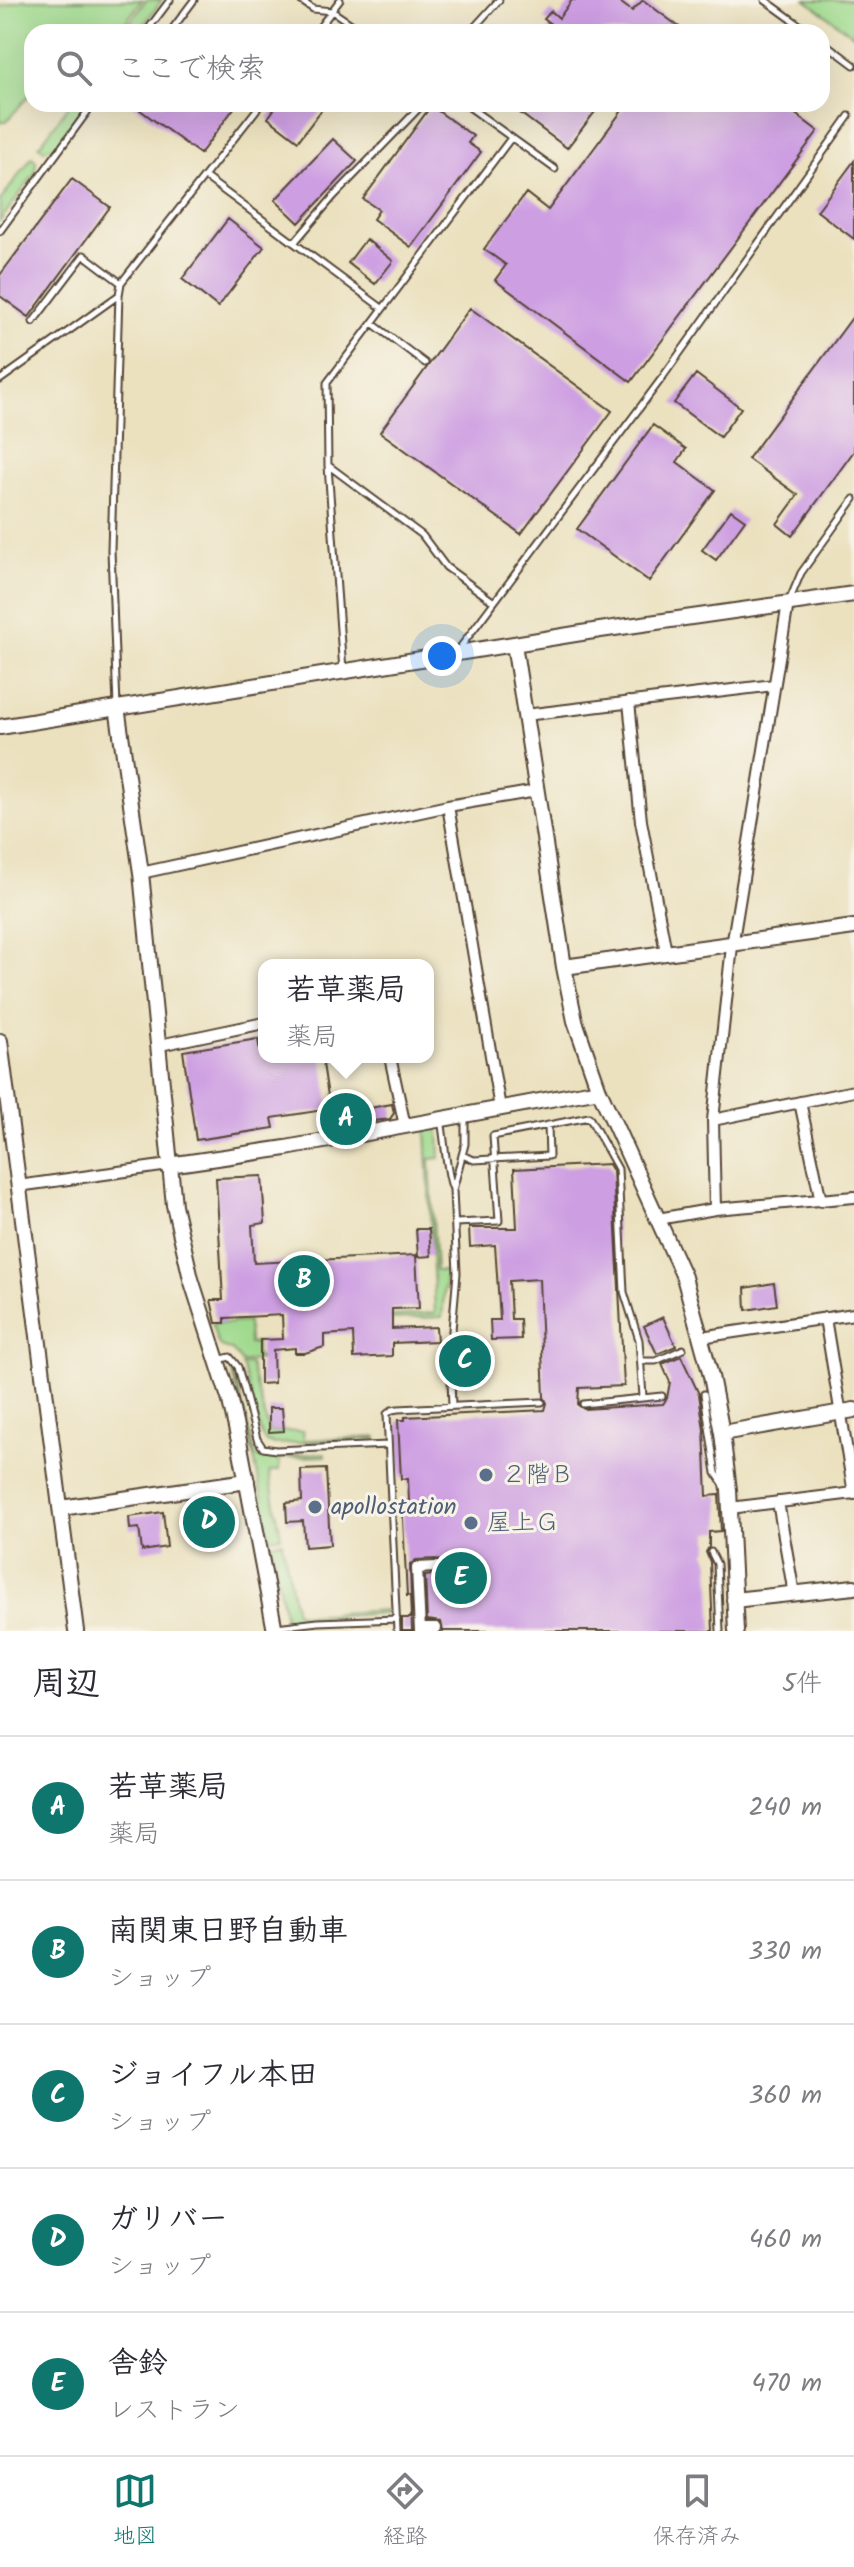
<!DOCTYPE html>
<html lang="ja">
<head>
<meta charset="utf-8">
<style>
  body { margin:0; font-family:Kalam,"Klee One",sans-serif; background:#f7f7f7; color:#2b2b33 }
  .you { position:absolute; left:442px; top:656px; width:28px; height:28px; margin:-20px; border:6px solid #fff; border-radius:50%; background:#1a73e8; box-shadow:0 0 0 12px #1a73e833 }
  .badge { display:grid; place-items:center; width:52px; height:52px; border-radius:50%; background:#0f766e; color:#fff; font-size:26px; font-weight:700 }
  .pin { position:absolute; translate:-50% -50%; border:4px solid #fff; box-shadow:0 2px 8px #0006 }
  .popup { position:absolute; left:258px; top:959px; width:176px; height:104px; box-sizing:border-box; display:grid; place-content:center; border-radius:16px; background:#fff; filter:drop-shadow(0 2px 6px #0005); font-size:26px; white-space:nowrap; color:#7c7c81 }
  .popup b { font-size:30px; color:#2b2b33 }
  .popup::after { content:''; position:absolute; left:50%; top:100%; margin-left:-16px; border:16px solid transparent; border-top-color:#fff }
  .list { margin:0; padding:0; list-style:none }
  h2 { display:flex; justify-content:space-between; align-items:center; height:104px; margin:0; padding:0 32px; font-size:34px }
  h2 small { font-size:26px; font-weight:400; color:#7c7c81 }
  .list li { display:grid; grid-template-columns:52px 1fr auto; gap:24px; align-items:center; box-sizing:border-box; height:144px; padding:0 32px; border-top:2px solid #e1e1e2 }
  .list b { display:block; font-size:30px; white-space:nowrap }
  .list p { margin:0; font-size:26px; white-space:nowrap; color:#7c7c81 }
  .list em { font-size:26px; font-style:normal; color:#7c7c81 }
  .icon { flex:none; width:44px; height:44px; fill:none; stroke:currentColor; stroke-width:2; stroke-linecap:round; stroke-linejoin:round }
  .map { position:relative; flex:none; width:854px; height:1631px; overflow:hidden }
  .search { position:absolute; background:#fff; box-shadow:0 8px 32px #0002; left:24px; right:24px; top:24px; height:88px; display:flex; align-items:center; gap:20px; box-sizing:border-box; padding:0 28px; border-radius:24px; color:#7c7c81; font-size:30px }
  .sheet { height:824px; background:#fff }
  nav { display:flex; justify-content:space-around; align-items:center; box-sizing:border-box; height:112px; border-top:2px solid #e1e1e2; background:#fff; font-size:22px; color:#7c7c81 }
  nav a { display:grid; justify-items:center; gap:4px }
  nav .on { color:#0f766e }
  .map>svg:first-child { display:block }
</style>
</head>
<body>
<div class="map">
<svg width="854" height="1631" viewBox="0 0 854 1631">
  <rect width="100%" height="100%" fill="#f7f3e8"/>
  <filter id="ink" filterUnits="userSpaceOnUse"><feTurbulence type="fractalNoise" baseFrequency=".0125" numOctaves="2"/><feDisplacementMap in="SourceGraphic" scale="16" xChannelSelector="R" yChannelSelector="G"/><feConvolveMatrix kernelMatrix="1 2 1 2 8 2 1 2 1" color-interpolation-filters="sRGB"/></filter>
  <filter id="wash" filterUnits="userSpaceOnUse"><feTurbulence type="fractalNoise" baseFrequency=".006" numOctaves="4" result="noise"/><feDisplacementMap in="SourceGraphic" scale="32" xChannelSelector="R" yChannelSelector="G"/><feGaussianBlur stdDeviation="1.8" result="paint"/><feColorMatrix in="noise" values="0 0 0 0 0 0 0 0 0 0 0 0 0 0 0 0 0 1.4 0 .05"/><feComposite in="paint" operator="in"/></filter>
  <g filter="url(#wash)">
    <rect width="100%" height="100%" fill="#ebe1bf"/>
    <!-- green -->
    <path fill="#9fd98d" stroke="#6d8256" stroke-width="2" d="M 23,0 L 142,0 L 118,32 L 32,32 L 32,92 L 6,122 L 2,121 L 0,123 L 0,7 Z
      M 146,0 L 162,0 L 138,32 L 123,32 Z
      M 806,0 L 854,0 L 854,36 Z
      M 70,104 L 86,104 L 56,146 L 44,150 L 39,146 Z
      M 32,157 L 36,161 L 35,173 L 0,221 L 0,201 Z
      M 434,1127 L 439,1132 L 440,1158 L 430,1159 L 436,1271 L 446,1271 L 442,1317 L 392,1319 L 392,1316 L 435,1313 L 426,1129 Z
      M 248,1322 L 249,1344 L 256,1343 L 256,1356 L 260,1359 L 242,1363 L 232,1350 C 215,1348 217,1340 212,1324 Z
      M 250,1364 L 269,1432 L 303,1431 L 304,1440 L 377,1437 L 377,1439 L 273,1444 L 266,1442 L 262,1436 L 242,1365 Z
      M 230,1366 L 238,1388 L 256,1457 L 325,1453 L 325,1456 L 280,1458 L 279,1470 L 269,1472 L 281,1536 L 270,1538 L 254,1457 Z
      M 282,1541 L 296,1613 L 306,1615 L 385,1610 L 386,1613 L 285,1620 L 271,1543 Z"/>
    <g id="blocks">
      <!-- building -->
      <path fill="#cd9ee2" d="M 572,0 L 617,0 L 632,11 L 643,0 L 686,32 L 547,32 L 552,25 L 544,19 L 551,11 L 559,18 Z
        M 132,104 L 237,104 L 200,154 Z
        M 278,104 L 326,104 L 298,141 L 268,118 Z
        M 508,104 L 601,104 L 567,148 Z
        M 627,104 L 782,104 L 818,131 L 631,382 L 495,280 L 506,265 L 484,249 L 526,193 L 548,210 Z
        M 431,106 L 473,136 L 468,143 L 481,152 L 411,247 L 373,219 L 379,210 L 363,199 Z
        M 333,139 L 357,161 L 299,223 L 275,200 Z
        M 854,161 L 854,239 L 817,211 Z
        M 72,179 L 110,207 L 29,317 L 0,296 L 0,275 Z
        M 228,219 L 264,247 L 218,307 L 182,279 Z
        M 366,239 L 393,261 L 375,284 L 348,263 Z
        M 470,308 L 612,411 L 521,534 L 380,432 Z
        M 854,315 L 854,451 L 792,536 L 777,524 L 798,495 L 748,459 Z
        M 696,374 L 741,408 L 720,437 L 674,403 Z
        M 653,425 L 686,449 L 677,462 L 715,490 L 649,581 L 577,529 Z
        M 731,510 L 745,520 L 716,560 L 702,550 Z
        M 258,1039 L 261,1057 L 322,1057 L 330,1109 L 272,1118 L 274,1128 L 196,1140 L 183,1051 Z
        M 392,1104 L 394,1113 L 390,1119 L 340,1125 L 337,1114 Z
        M 609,1164 L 613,1171 L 624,1386 L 579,1388 L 578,1405 L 584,1409 L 663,1404 L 667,1398 L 670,1382 L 662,1364 L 681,1356 L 699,1394 L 704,1430 L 707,1496 L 719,1495 L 721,1531 L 709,1532 L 709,1547 L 706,1552 L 710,1562 L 713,1631 L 443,1631 L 441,1622 L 427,1620 L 425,1576 L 440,1574 L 444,1567 L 442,1562 L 436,1559 L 416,1560 L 410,1565 L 412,1631 L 402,1631 L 402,1618 L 411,1618 L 410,1595 L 407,1596 L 402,1501 L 409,1501 L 408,1478 L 401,1479 L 398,1420 L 405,1420 L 405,1417 L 545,1410 L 547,1403 L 544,1397 L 539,1279 L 509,1281 L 511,1319 L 520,1319 L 521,1339 L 491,1340 L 490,1320 L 500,1320 L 495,1245 L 470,1247 L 469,1228 L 517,1228 L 514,1169 Z
        M 262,1176 L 265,1223 L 252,1225 L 254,1263 L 416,1255 L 419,1308 L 392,1309 L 392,1329 L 436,1327 L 437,1341 L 392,1343 L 392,1356 L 354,1358 L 353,1333 L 324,1335 L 324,1347 L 305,1353 L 295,1353 L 295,1348 L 273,1350 L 274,1383 L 260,1384 L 260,1340 L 283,1339 L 282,1315 L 225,1318 L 225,1323 L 216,1323 L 211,1300 L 223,1300 L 216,1178 Z
        M 416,1229 L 429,1229 L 431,1256 L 418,1257 Z
        M 774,1283 L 777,1305 L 746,1310 L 745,1288 Z
        M 663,1317 L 676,1346 L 657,1354 L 644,1326 Z
        M 269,1408 L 282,1408 L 284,1431 L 269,1432 Z
        M 326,1469 L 330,1545 L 305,1547 L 303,1521 L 287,1522 L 286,1503 L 302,1501 L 301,1470 Z
        M 227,1508 L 230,1527 L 192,1533 L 190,1513 Z
        M 163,1512 L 167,1547 L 142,1551 L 139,1528 L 130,1529 L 129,1517 Z"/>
    </g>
  </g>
  <g filter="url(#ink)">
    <use href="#blocks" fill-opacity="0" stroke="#554536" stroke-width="2"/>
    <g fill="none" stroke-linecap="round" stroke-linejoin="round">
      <!-- lane casing -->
      <g stroke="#554536" stroke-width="9">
        <path id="lane" d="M 300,0 L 313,9 L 332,11 L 363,32
          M 765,0 L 809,32
          M 146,32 L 170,0
          M 170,32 L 194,0
          M 316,32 L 340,0
          M 470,32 L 499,0
          M 822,41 L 854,65
          M 465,104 L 555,169
          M 205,177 L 382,308
          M 0,231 L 93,104
          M 294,243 L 334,196 L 423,104
          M 119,295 L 121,283 L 261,104
          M 33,322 L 84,255 L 121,283
          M 372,323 L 425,363
          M 0,380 L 119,295 L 111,550 L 117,707
          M 329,466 L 422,535 L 446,567 L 494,602
          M 790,599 L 801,573 L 854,499
          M 459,649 L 662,378 L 849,116
          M 343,671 L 328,466 L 327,383 L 511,138
          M 441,1120 C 445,1139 446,1175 453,1189
          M 462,1155 L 474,1160 L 549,1156 L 548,1125
          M 455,1223 L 499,1221 L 493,1136 L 589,1117 L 618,1169 L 624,1292 L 639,1340 L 643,1397
          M 218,1360 L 230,1357 L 238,1367 L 257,1439 L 263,1448 L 276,1450 L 388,1445
          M 643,1361 L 656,1361 L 683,1349
          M 704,1394 L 716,1473 L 725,1487
          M 583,1404 L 662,1396
          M 452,1406 L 450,1353 L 457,1273 L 453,1190 L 465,1144 L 465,1117
          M 711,1552 L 717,1564 L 720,1631
          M 276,1627 L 318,1622 L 397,1619
          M 397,1631 L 387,1414 L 392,1410 L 398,1409 L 542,1402"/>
      </g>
      <!-- street casing -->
      <g stroke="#554536" stroke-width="14">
        <path id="street" d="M 629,702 L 641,821 L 666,952
          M 525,715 L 774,685
          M 448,806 L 500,1108
          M 141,873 L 448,806 L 536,791
          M 160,1045 L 264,1023
          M 390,1057 L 405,1126
          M 800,1102 L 821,1201
          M 713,1120 L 854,1091
          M 18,1186 L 169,1165
          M 715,1209 L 713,1120 L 732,946 L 788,603
          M 658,1219 L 715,1209 L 854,1197
          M 825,1318 L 854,1494
          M 701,1337 L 854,1314
          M 778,1502 L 794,1594
          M 730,1508 L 854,1493
          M 420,1628 L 436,1628
          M 420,1631 L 417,1568 L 436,1567"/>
      </g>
      <!-- secondary casing -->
      <g stroke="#554536" stroke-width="18">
        <path id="secondary" d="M 514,644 L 564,967 L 575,1021 L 599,1090 L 684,1277 L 711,1376 L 722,1433 L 729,1490 L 736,1631
          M 117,707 L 141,873 L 174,1205 L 191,1279 L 230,1401 L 239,1441 L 275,1631
          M 0,727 L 600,630 L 854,594
          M 564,967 L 854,927
          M 0,1041 L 76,1631
          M 169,1165 L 286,1148 L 599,1090
          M 722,1433 L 854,1410
          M 61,1508 L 247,1481
          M 734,1600 L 854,1587"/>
      </g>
      <!-- lane -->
      <use href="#lane" stroke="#fff" stroke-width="5"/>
      <!-- street -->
      <use href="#street" stroke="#fff" stroke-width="10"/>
      <!-- secondary -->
      <use href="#secondary" stroke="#fff" stroke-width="14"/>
    </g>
  </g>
  <!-- markers -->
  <g fill="#5c6f8a" stroke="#f7f3e8" stroke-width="3">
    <circle cx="486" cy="1475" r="8"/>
    <circle cx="315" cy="1507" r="8"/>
    <circle cx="471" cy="1523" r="8"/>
  </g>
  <g text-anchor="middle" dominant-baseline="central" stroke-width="6" stroke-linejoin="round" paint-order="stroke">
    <!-- service labels -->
    <g font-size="24" fill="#4e5e75" stroke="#f7f3e8" text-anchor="start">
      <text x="502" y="1475">２階Ｂ</text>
      <text x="331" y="1507">apollostation</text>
      <text x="487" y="1523">屋上Ｇ</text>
    </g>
  </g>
</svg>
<div class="you"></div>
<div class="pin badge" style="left:346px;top:1119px">A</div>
<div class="popup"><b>若草薬局</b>薬局</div>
<div class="pin badge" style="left:304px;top:1281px">B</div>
<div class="pin badge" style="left:465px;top:1361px">C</div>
<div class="pin badge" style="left:209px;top:1522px">D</div>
<div class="pin badge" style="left:461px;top:1578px">E</div>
<div class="search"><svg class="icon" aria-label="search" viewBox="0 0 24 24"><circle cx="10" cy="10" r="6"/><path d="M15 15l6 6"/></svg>ここで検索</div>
</div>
<section class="sheet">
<h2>周辺<small>5件</small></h2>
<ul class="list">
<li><span class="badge">A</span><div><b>若草薬局</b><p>薬局</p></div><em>240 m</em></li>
<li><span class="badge">B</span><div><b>南関東日野自動車</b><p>ショップ</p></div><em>330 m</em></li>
<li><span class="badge">C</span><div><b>ジョイフル本田</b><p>ショップ</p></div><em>360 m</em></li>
<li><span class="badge">D</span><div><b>ガリバー</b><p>ショップ</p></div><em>460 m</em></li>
<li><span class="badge">E</span><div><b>舎鈴</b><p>レストラン</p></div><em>470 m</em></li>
</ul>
</section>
<nav>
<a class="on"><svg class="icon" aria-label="map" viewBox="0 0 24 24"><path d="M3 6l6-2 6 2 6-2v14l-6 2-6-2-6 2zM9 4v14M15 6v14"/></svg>地図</a>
<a><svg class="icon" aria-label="directions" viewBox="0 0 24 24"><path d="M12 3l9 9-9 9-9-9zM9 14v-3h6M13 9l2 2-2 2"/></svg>経路</a>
<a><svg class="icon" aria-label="saved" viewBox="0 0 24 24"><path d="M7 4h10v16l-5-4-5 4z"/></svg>保存済み</a>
</nav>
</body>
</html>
